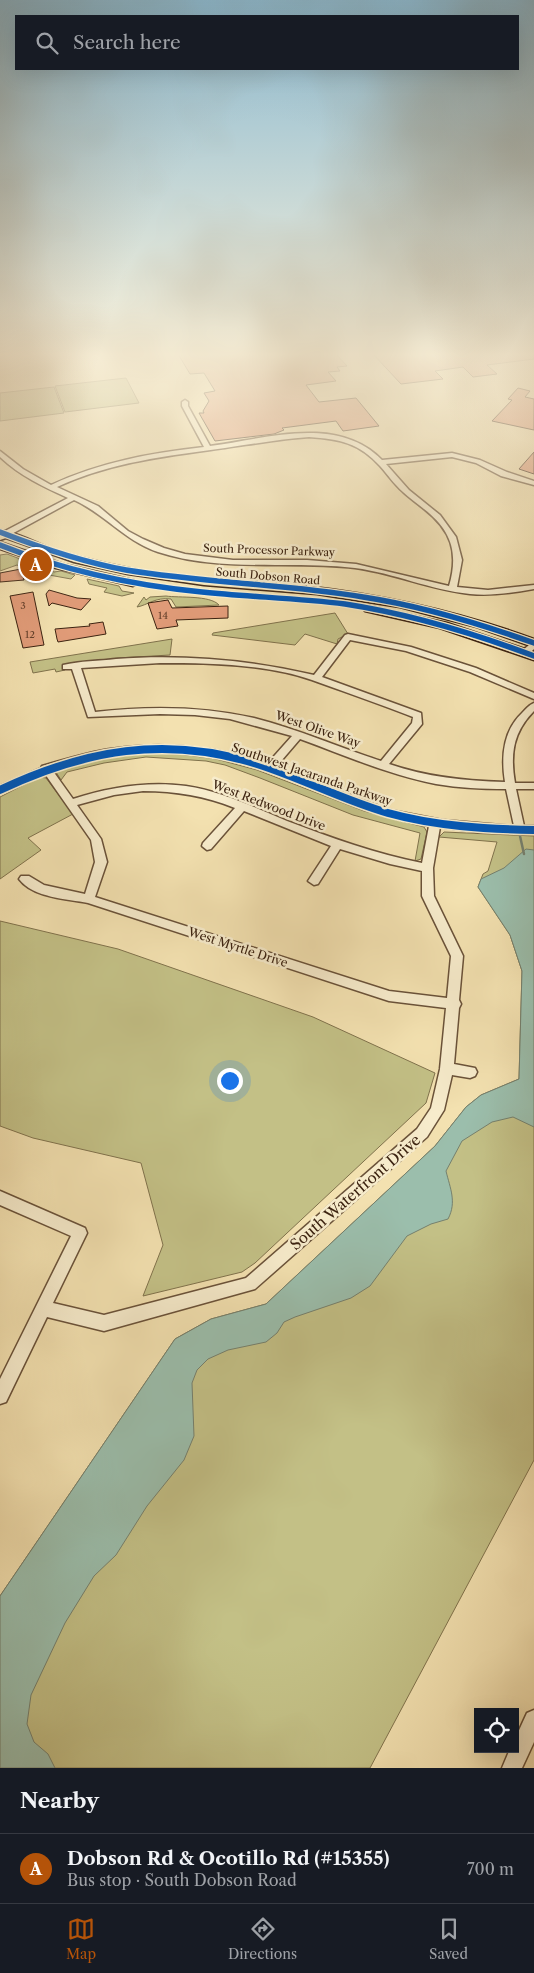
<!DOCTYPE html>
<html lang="en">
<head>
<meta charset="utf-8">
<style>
  body { margin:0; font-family:"Libre Caslon Text",serif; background:#242831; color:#f1f3f6 }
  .controls { position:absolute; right:15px; bottom:15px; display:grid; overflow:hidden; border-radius:0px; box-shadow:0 5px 20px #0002 }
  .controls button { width:45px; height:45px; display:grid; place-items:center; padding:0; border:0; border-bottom:1px solid #363941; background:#171b24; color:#f1f3f6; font:25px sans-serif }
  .you { position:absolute; left:229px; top:1080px; width:18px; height:18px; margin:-12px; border:4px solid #fff; border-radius:50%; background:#1a73e8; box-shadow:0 0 0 8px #1a73e833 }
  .badge { display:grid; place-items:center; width:32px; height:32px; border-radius:50%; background:#b45309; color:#fff; font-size:16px; font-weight:700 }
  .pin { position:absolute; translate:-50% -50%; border:2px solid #fff; box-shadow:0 1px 5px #0006 }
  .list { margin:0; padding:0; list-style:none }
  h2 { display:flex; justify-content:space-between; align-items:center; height:65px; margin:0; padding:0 20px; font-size:21px }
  h2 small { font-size:16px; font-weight:400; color:#9ea1a6 }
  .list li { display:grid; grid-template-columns:32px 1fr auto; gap:15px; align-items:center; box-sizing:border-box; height:70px; padding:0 20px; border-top:1px solid #363941 }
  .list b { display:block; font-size:19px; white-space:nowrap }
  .list p { margin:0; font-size:16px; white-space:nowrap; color:#9ea1a6 }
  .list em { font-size:16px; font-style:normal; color:#9ea1a6 }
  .icon { flex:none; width:28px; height:28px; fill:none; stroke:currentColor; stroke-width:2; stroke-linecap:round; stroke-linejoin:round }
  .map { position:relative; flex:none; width:534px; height:1768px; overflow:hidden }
  .search { position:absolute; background:#171b24; box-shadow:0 5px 20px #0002; left:15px; right:15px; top:15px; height:55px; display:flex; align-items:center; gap:12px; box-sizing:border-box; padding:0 18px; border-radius:0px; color:#9ea1a6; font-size:19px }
  .sheet { height:135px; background:#171b24 }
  nav { display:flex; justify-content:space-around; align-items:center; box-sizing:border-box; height:70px; border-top:1px solid #363941; background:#171b24; font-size:14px; color:#9ea1a6 }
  nav a { display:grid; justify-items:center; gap:2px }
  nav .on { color:#b45309 }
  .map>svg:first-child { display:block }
</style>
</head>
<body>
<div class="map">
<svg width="534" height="1768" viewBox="0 0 534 1768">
  <rect width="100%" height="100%" fill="#f3e1b0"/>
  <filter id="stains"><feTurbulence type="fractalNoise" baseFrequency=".004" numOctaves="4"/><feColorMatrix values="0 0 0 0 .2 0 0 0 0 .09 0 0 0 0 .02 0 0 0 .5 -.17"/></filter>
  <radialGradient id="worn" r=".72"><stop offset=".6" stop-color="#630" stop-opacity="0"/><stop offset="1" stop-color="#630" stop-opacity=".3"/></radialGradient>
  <!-- green -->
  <path fill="#c3c086" stroke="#80724c" d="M 126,378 L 139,403 L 65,412 L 55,386 Z
    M 54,387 L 64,413 L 0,421 L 0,393 Z
    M 7,554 L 54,572 L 61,571 L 75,575 L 71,579 L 49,575 L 34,578 L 26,573 L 25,568 L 17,565 L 0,571 L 0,555 Z
    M 87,579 L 119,586 L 122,591 L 134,593 L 122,596 L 104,592 L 107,588 L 89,584 Z
    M 166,596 C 179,598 210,595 219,605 L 176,607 L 171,599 C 155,597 148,605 137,607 L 144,597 L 146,600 L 150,597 Z
    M 335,613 L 348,634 L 338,639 L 337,644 L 305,634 L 295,645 L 212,635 L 213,633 Z
    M 172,639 L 170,655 L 118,658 L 64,665 L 65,670 L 56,672 L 55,669 L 33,673 L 30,662 Z
    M 144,753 L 173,753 L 216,759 L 257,770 L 364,811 L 424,827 L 427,832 L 421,859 L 415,861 L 420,833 L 353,815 L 260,778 L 225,765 L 206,761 L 146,757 L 104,763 L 67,772 L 61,780 L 56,772 C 67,760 127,755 144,753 Z
    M 39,777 L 46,778 L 73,814 L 28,838 L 41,850 L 0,879 L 0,797 Z
    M 444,832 L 534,836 L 534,1460 L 370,1768 L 0,1768 L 0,1596 L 175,1339 L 211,1319 L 266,1304 L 435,1146 L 466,1107 L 481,1095 L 519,1079 L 522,971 L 510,935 L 478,887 L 483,874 L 488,871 L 497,842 L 439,837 Z
    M 0,921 L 118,949 L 313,1017 L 435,1073 L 426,1103 L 255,1263 L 242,1272 L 143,1296 L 163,1245 L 141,1163 L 33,1138 L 0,1126 Z"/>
  <!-- water -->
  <path fill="#9bbeac" stroke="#75806e" d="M 526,849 L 534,850 L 534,1127 L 513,1117 L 492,1122 L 462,1141 L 446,1171 C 450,1188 457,1202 448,1219 L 431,1224 L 407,1236 L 370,1286 L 351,1298 L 295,1317 L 284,1322 L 277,1333 L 266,1342 L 228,1350 L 208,1359 L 197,1370 L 192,1383 L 194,1436 L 184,1460 L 147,1506 L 116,1555 L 94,1576 L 65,1623 L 31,1695 L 27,1724 L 34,1742 L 48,1754 L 55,1768 L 0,1768 L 0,1596 L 175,1339 L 211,1319 L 266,1304 L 435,1146 L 466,1107 L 481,1095 L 519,1079 L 522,971 L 510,935 L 478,887 L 481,879 L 504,868 Z"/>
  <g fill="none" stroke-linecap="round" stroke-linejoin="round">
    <!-- stream -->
    <path stroke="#75806e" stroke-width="2.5" d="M 520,836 L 524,854"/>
  </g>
  <!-- building -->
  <path fill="#e09b78" stroke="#3c2311" d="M 178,354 L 336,354 L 347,366 L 337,367 L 340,371 L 328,372 L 336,381 L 306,385 L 319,402 L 356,398 L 379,426 L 343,431 L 336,421 L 282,428 L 284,430 L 274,434 L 215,441 L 199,413 L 204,413 L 203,411 L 209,401 L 204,393 L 215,391 L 204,373 L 190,374 Z
    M 373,354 L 534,354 L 534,359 L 487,365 L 497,374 L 473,377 L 463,367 L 435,371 L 443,379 L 401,384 Z
    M 518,388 L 530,391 L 525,397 L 534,399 L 534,430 L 492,421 L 512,400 L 508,399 Z
    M 534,452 L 534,474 L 519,469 Z
    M 21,569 L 24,580 L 0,582 L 0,573 Z
    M 49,590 L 77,598 L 91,599 L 81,610 L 52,603 L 49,606 L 46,594 Z
    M 33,592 L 44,645 L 23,648 L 10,596 Z
    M 168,600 L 172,608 L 228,606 L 228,618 L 176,620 L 178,626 L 157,629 L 148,603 Z
    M 103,622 L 106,634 L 58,642 L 57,639 L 55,629 L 90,626 L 89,624 Z"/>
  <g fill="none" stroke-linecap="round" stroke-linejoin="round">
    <!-- minor casing -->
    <g stroke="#6a5239" stroke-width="3">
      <path id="minor" d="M 185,400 L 188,402 L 188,406 L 210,446 C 265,439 337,414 382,460 L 452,453 L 480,460 L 507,472 L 534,481 L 534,485 L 501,476 L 476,463 L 452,457 L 386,464 L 409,490 L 440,515 L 456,537 L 462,560 L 457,587 L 488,590 L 534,585 L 534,589 C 513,593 491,596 470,594 C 430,590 394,573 355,568 C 289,560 222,573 158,552 C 125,541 105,514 74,500 L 8,536 L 0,535 L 0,530 L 5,531 L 68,498 C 44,487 20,476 0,457 L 0,451 L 23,469 L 51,485 C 100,462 151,453 204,447 L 182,406 L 182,402 ZM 309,437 C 340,439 359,443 380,466 C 388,475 394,484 403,492 C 409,498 417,503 424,509 C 451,530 459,552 449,586 L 356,564 L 307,560 L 233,560 L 185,554 L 164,548 L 143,539 L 128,531 L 98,506 L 57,487 C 111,462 167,456 225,448 C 253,444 281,439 309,437 Z
        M 348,634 L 411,647 L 476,668 L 534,693 L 534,699 L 470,672 L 406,651 L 350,640 L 322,677 L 421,713 L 422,724 L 389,764 C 427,777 465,781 505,782 C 501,757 503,731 522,713 C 526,709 529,705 534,703 L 534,711 C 513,732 510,754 515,783 L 534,783 L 534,789 L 516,789 L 524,826 L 534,826 L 534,834 L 478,832 L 440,827 L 433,868 L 434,896 L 463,956 L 459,1000 L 461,1004 L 459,1008 L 454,1064 L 475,1068 L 477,1072 L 475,1076 L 470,1078 L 452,1075 L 444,1110 L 427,1137 L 255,1289 L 104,1331 L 47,1317 L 6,1402 L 0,1404 L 0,1379 L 71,1236 L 0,1205 L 0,1191 L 85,1228 L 87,1233 L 53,1303 L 104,1315 L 246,1278 L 417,1129 L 431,1108 L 440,1069 L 446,1008 L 389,1001 L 88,903 C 68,899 33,898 19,879 L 21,876 L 29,876 L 44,885 L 85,894 L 95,862 L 91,840 L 45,774 L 0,793 L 0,786 L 41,768 L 42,766 C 59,761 77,756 94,752 C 152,740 212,745 267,764 L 292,736 L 230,719 L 195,715 L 160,714 L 88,717 L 72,669 L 63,669 L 63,665 C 80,661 99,661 116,659 C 183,654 249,660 314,675 L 345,635 ZM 160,663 C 209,663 266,664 312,680 C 345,692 380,704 413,717 L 412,723 L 381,761 C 338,747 298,729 254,718 C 201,706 148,706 95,712 L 81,668 ZM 300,739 C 344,755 389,775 436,784 C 459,788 482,789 506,789 L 514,826 L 442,820 L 390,810 L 276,767 ZM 158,752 C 190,753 221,757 252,766 C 312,785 367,815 429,826 L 422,863 C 376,854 332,838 287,821 C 255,808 222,791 186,786 C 148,781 110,787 73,799 L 53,771 C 87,758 122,754 158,752 ZM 143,791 C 176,791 205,796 235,808 L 203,843 L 202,846 L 207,850 L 211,849 L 244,811 L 331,846 L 308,881 L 314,885 L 318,884 L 340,849 L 390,864 L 422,871 L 422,896 L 451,956 L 447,998 L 389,991 L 95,897 L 107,862 L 101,839 L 77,805 L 114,795 Z
        M 534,641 L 534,649 L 529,654 L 523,654 L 523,650 Z
        M 534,1710 L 534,1742 L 522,1768 L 502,1768 L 510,1749 L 515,1749 L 515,1739 L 527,1713 Z"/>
    </g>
    <!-- major casing -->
    <g stroke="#3c2311" stroke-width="3">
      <path id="major" d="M 5,531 C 23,535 40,545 58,551 C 89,560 119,567 151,572 C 202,580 254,581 305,586 C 384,595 460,612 534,639 L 534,647 L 477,627 L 400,607 L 317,594 L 204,585 L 128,574 L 74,562 L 6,538 L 0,540 L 0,533 Z
        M 0,542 L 63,564 L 137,581 L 139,583 L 133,586 L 56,568 L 0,549 Z
        M 369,606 L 447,623 L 534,652 L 534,660 L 440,628 L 365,611 L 363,609 Z"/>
    </g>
    <!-- minor -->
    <use href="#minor" fill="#f7eccc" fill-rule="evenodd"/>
    <!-- major -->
    <use href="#major" fill="#f3e1b0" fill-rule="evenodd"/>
    <!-- cycleway-far1 casing -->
    <g stroke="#f7eccc" stroke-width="8">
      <path id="cycleway-far1" d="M 0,532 C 41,548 83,562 126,570 C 205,583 285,584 363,597 C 422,606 478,623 534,643
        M 0,545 C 65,571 132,585 202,592 C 249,597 297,598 345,604 C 410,614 473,633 534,656"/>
    </g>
    <!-- cycleway casing -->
    <g stroke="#f7eccc" stroke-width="11">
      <path id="cycleway" d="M 0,790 C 84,750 166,735 257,764 C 301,778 343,800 388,813 C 435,826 485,829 534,830"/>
    </g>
    <!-- cycleway-far1 -->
    <use href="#cycleway-far1" stroke="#0057b8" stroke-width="5.5"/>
    <!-- cycleway -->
    <use href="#cycleway" stroke="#0057b8" stroke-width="8"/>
  </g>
  <!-- sky -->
  <linearGradient id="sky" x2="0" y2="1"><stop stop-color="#89b8d0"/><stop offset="0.59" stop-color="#faf2db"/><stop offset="1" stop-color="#faf2db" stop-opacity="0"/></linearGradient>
  <rect width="534" height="601" fill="url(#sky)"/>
  <g text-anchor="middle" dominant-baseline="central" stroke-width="5" stroke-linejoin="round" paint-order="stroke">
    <!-- number labels -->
    <g font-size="10" fill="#65412b">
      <text x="23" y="605">3</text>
      <text x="163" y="615">14</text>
      <text x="30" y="634">12</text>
    </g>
    <!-- far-street labels -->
    <g font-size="11" fill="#3c2311" stroke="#f7eccc">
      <text transform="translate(269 550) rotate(2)">South Processor Parkway</text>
      <text transform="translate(268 576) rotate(5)">South Dobson Road</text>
    </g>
    <!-- street labels -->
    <g font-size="12" fill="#3c2311" stroke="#f7eccc">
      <text transform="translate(318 729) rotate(19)">West Olive Way</text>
      <text transform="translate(312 774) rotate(19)">Southwest Jacaranda Parkway</text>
      <text transform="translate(269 805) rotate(21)">West Redwood Drive</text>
      <text transform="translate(238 947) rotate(18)">West Myrtle Drive</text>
    </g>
    <!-- near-street labels -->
    <g font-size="15" fill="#3c2311" stroke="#f7eccc">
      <text transform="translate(355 1192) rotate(-41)">South Waterfront Drive</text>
    </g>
  </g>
  <rect width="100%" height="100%" filter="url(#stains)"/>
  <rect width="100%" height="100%" fill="url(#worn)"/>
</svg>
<div class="controls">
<button><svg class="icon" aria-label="locate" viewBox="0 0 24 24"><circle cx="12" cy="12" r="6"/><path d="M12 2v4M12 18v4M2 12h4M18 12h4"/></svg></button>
</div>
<div class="you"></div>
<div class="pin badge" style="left:36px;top:565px">A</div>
<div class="search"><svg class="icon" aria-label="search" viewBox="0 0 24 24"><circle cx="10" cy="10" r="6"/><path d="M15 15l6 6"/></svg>Search here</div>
</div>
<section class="sheet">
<h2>Nearby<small></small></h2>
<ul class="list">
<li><span class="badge">A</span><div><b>Dobson Rd &amp; Ocotillo Rd (#15355)</b><p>Bus stop · South Dobson Road</p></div><em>700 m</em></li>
</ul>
</section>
<nav>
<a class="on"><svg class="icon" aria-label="map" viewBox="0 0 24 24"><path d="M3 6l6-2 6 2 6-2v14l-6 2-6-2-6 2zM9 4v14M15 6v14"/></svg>Map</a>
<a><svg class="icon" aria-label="directions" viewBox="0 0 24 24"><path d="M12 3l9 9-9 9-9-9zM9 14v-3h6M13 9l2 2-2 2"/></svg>Directions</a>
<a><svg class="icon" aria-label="saved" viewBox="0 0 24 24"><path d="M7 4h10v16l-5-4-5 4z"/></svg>Saved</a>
</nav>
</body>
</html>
